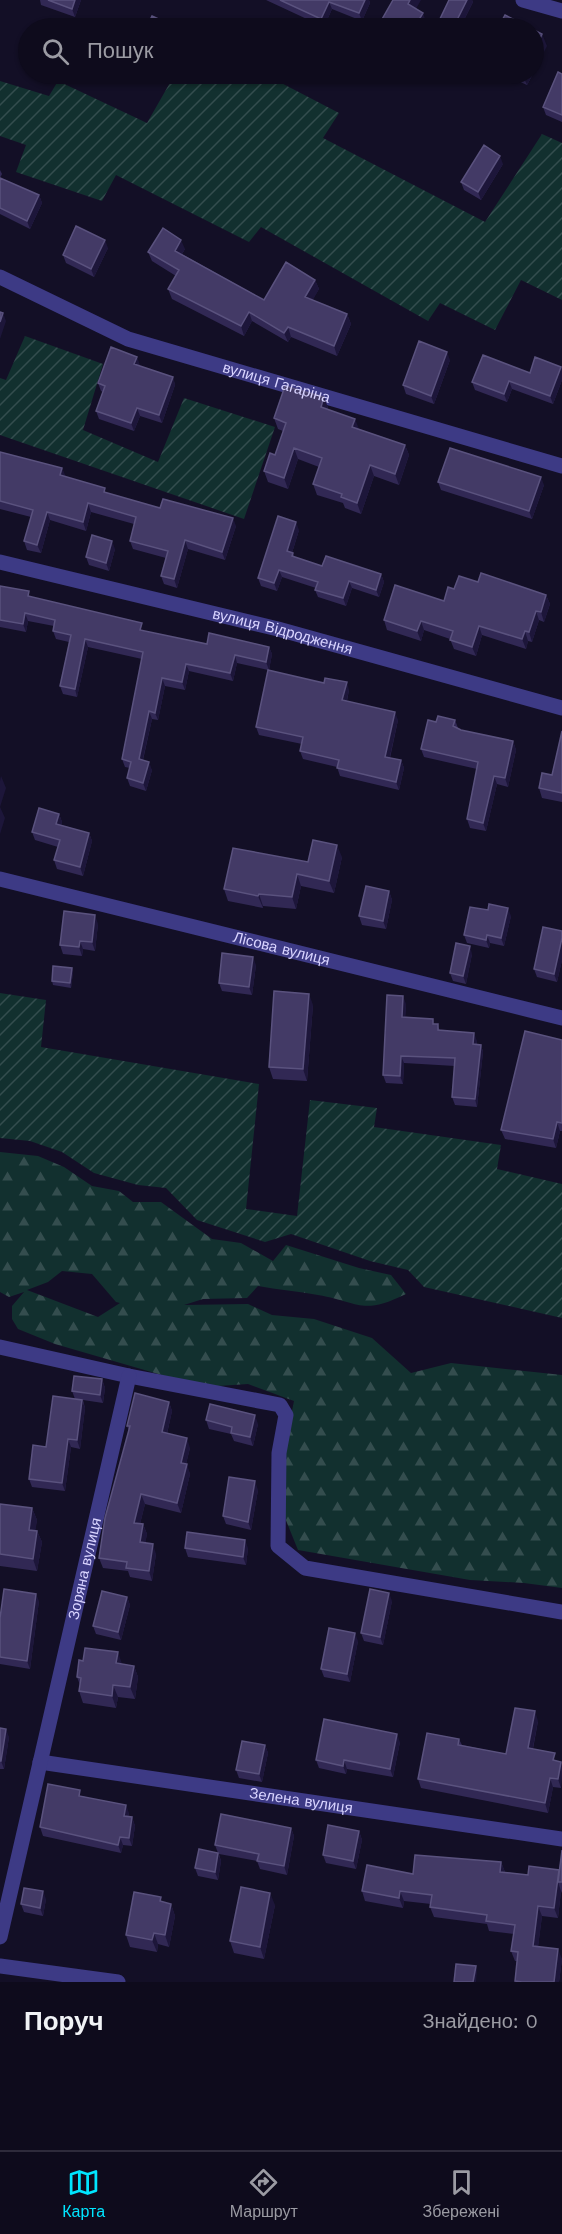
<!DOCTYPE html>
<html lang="uk">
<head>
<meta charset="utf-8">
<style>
  body { margin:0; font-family:"Work Sans",sans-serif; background:#171425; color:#f1f3f6 }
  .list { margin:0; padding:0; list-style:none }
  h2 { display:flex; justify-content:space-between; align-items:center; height:78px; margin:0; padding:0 24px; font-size:26px }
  h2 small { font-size:20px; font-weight:400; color:#9b9ba3 }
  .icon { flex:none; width:33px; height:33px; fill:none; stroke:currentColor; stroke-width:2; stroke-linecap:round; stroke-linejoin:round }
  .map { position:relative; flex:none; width:562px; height:1982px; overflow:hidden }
  .search { position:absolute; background:#0e0b1c; box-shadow:0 2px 4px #0004; left:18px; right:18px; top:18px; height:66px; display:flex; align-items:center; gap:15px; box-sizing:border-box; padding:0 21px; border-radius:33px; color:#9b9ba3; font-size:22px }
  .sheet { height:168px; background:#0e0b1c }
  nav { display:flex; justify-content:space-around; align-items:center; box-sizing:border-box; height:84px; border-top:2px solid #2e2b3b; background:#0e0b1c; font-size:16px; color:#9b9ba3 }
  nav a { display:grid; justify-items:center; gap:3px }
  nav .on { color:#00e5ff }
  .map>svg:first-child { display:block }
</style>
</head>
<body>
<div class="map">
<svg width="562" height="1982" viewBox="0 0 562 1982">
  <defs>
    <pattern id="forest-firs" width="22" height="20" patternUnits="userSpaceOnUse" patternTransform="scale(1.5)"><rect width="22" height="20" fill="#12302f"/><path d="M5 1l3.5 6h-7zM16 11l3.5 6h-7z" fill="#344d4e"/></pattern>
    <pattern id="garden-furrows" width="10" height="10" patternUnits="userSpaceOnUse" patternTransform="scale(1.5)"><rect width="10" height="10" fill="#12302f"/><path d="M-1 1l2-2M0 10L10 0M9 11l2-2" fill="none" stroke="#344d4e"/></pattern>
  </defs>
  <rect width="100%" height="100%" fill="#130f26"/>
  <!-- forest -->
  <path fill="url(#forest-firs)" fill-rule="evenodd" d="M 0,1152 L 38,1156 L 64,1167 L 92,1186 L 119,1191 L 133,1202 L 161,1202 L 212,1239 L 241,1243 L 273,1261 L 286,1245 L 359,1268 L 391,1275 L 406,1294 C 361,1316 360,1302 318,1295 C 298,1291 278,1290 258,1286 L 247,1298 L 203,1299 L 184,1305 L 248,1304 L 272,1315 L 314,1319 L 372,1338 L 411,1373 L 451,1363 L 562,1375 L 562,1588 L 524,1583 L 470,1580 L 298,1550 L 285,1518 L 280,1471 L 294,1401 L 248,1384 L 203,1387 L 55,1344 L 18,1329 L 12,1319 L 12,1306 L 24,1292 L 9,1297 L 0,1292 ZM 62,1271 L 92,1274 L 116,1302 L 120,1303 L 98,1317 L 27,1290 L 48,1282 Z"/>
  <!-- garden -->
  <path fill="url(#garden-furrows)" d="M 175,74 L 264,74 L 339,113 L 323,138 L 485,222 L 542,134 L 562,143 L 562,300 L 521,280 L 495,330 L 440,303 L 428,321 L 261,227 L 249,242 L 116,175 L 102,201 L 16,172 L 26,145 L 0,136 L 0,81 L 49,96 L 58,81 L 147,123 Z
    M 25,336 L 103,364 L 83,430 L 158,462 L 184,398 L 275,427 L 244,519 L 0,435 L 0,378 L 6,380 Z
    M 0,993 L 46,1000 L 41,1047 L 259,1084 L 246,1209 L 297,1216 L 310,1100 L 377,1108 L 374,1127 L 501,1145 L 497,1169 L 562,1184 L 562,1318 L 424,1287 L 408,1270 L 370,1261 L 291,1234 L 265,1242 L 197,1220 L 166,1188 L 138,1185 L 94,1173 L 62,1152 L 30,1141 L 0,1138 Z"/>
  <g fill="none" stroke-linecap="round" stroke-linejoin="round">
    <!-- minor -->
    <g stroke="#3d3a85" stroke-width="15">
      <path d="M 523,0 L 562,11"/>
      <path id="s1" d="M 0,277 L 128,339 L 562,466"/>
      <path id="s2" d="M 0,562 L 278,629 L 562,708"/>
      <path id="s3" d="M 0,879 L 562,1018"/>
      <path d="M 0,1347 L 129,1376 L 280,1405 L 286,1415 L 279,1453 L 278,1546 L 305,1568 L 562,1612"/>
      <path id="s4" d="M 40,1762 L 562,1839"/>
      <path id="s5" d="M 0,1937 L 129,1376"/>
      <path d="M 0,1966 L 118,1982"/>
    </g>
  </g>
  <!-- wall -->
  <path fill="#312854" d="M 40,0 L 81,0 L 75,17 L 41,5 Z
    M 266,0 L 369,0 L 370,3 L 362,21 L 332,9 L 324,27 Z
    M 449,0 L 472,0 L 473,2 L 460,28 L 441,28 L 439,21 Z
    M 503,74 L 533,74 L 527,85 Z
    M 562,74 L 562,122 L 546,115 L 543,107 Z
    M 503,164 L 481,200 L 464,190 L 461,182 Z
    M 0,170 L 2,174 L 0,178 L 39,195 L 42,203 L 30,229 L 0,214 Z
    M 108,248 L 94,277 L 66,263 L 63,255 Z
    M 185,249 L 182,254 L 264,300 L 315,280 L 319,289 L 312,300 L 347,314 L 351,324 L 337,356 L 291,337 L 288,342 L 252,321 L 244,336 L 172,299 L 168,289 L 176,276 L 152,261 L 148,252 Z
    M 450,360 L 434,404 L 406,394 L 403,385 Z
    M 140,365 L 139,366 L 173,377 L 175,385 L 162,423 L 140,416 L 134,431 L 99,419 L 96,411 L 103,392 L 101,391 L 98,383 Z
    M 561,367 L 562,369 L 562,380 L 553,404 L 512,389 L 507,402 L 475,390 L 472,382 Z
    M 324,397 L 328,408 L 328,409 L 359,429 L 405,445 L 409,455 L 399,485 L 374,476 L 361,514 L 345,508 L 343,503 L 317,495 L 313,484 L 319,467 L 298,459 L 288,489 L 268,482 L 264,471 L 275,455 L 283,431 L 278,429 L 274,418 Z
    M 0,452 L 62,468 L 65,477 L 107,493 L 160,508 L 236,526 L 225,560 L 188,549 L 177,588 L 164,584 L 161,576 L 166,558 L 133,549 L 130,541 L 134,524 L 91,512 L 86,531 L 50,520 L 41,553 L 27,550 L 24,541 L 31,517 L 0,509 Z
    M 438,482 L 544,485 L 532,519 L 441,490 Z
    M 299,530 L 292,553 L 293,553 L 294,557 L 322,566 L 381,574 L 384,582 L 379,597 L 352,588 L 346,606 L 318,597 L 315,590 L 316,588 L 282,577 L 277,591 L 261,586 L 258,578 Z
    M 115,549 L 109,571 L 89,565 L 86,557 Z
    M 478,582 L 546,595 L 550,604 L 544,622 L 539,620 L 532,642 L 528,641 L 526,649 L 482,635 L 476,656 L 454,649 L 450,639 L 424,630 L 421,641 L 387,630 L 384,620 L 444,601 L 454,589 Z
    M 0,586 L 31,597 L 144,631 L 207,644 L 269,647 L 272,654 L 269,670 L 349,690 L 347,701 L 398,720 L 390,758 L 401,760 L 404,768 L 399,790 L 340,776 L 337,767 L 303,759 L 300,751 L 302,744 L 259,735 L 256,727 L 268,670 L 237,663 L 233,681 L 189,671 L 185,690 L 165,686 L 158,720 L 152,719 L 143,760 L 152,770 L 146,791 L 130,786 L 127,778 L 130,768 L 125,767 L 122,759 L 142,659 L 88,647 L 77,697 L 63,694 L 60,686 L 69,642 L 56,639 L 53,631 L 54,626 L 28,621 L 26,632 L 0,627 Z
    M 455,720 L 458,728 L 461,730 L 513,741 L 516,750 L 508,787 L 497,784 L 486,831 L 470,828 L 467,819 L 477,769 L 424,757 L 421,749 L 436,722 Z
    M 562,731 L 562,802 L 542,798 L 539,788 L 552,775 Z
    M 59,814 L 62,822 L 61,825 L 89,833 L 92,841 L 83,876 L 57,869 L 54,860 L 58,847 L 35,840 L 32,832 Z
    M 342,857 L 334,893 L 301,886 L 296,909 L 263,906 L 263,908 L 228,901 L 224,889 L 308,862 Z
    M 389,891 L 392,900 L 386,929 L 362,925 L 359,916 Z
    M 511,916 L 504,946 L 490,943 L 489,948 L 467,943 L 464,935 Z
    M 98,924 L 95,951 L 83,949 L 82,956 L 63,954 L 60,945 Z
    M 562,931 L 562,960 L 557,982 L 537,977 L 534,969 Z
    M 472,954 L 466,984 L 453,981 L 450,973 Z
    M 256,965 L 252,995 L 222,991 L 219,983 Z
    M 72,968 L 73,972 L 71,988 L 53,985 L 52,981 Z
    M 406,1004 L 405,1017 L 436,1024 L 440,1030 L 477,1041 L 477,1044 L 481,1045 L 483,1052 L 477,1107 L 455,1105 L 452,1097 L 455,1066 L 404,1063 L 403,1084 L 386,1083 L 383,1075 Z
    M 313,1005 L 307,1081 L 273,1079 L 269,1067 Z
    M 562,1040 L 562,1131 L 560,1131 L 556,1148 L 505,1139 L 501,1130 Z
    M 102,1379 L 105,1388 L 103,1403 L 83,1400 L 85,1408 L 80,1449 L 71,1447 L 65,1491 L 32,1487 L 29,1479 L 46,1447 L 75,1399 L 72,1391 Z
    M 169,1402 L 172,1411 L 167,1434 L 190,1448 L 186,1464 L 190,1474 L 181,1513 L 145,1504 L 140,1524 L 143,1524 L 147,1534 L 145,1543 L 156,1554 L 152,1581 L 130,1577 L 128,1571 L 103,1568 L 99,1558 L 129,1431 L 127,1426 Z
    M 206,1420 L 258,1424 L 253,1446 L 234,1441 L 231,1434 L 209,1429 Z
    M 258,1490 L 251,1530 L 226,1524 L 223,1516 Z
    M 0,1504 L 32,1508 L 37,1520 L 35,1530 L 37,1531 L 42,1542 L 37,1571 L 0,1566 Z
    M 185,1548 L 248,1548 L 246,1565 L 188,1557 Z
    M 127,1597 L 130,1605 L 121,1640 L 96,1634 L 93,1626 Z
    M 39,1601 L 30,1669 L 0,1664 L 0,1618 Z
    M 392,1601 L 383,1645 L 364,1641 L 361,1633 Z
    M 358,1641 L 350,1682 L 324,1677 L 321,1669 Z
    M 122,1664 L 134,1666 L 138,1677 L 135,1699 L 118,1697 L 116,1708 L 83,1703 L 79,1691 L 80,1685 L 77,1677 Z
    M 538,1721 L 533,1749 L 557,1761 L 561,1762 L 562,1764 L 561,1788 L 553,1787 L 548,1813 L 421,1788 L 418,1779 L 459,1739 L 462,1745 L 506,1754 Z
    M 0,1728 L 9,1737 L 4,1769 L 0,1769 Z
    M 400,1742 L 393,1777 L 347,1769 L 346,1774 L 319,1768 L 316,1760 Z
    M 265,1745 L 268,1753 L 262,1782 L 239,1778 L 236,1770 Z
    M 83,1796 L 129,1813 L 128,1817 L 132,1817 L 135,1826 L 132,1846 L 123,1845 L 121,1853 L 43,1836 L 40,1827 Z
    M 291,1828 L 294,1836 L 287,1875 L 260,1869 L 257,1861 L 219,1854 L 221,1861 L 218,1880 L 198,1876 L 195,1868 L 218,1853 L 215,1845 Z
    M 359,1831 L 362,1840 L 356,1869 L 326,1863 L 323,1855 Z
    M 562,1850 L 562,1893 L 561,1891 L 558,1918 L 542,1916 L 538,1946 L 562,1959 L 559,1982 L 515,1982 L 517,1961 L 515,1961 L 511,1951 L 514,1934 L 489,1931 L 487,1924 L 434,1917 L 430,1907 L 431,1904 L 404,1901 L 403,1908 L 365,1901 L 362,1891 L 413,1874 L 501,1862 L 505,1872 L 528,1875 L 559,1870 Z
    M 46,1899 L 43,1916 L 24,1912 L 21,1904 Z
    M 163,1902 L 171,1904 L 175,1916 L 169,1947 L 158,1944 L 157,1952 L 130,1947 L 126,1935 Z
    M 275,1905 L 264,1959 L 234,1953 L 230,1941 Z"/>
  <!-- shaded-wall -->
  <path fill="#1d163a" d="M 75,0 L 81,0 L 75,17 L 72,9 Z
    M 365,0 L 369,0 L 370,3 L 362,21 L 359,13 Z
    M 410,0 L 421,0 L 412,16 L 408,4 Z
    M 467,0 L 472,0 L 473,2 L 460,28 L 453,28 Z
    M 329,2 L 332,9 L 324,27 L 321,19 Z
    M 423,13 L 427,25 L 425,28 L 414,28 Z
    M 542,34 L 547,46 L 534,72 L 534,52 Z
    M 522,74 L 533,74 L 527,85 Z
    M 500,156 L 503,164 L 481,200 L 478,192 Z
    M 39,195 L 42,203 L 30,229 L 27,221 Z
    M 105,240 L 108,248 L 94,277 L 91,269 Z
    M 181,240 L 185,249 L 178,260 L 175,251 Z
    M 315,280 L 319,289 L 309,307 L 305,297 Z
    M 249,312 L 252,321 L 244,336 L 241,326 Z
    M 3,313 L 6,321 L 0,339 L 0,322 Z
    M 347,314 L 351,324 L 337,356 L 334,346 Z
    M 288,327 L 291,337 L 288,342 L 284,333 Z
    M 447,352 L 450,360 L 434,404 L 431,396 Z
    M 137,357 L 140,365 L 137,372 L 134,364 Z
    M 561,367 L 562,369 L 562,380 L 553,404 L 550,396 Z
    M 173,377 L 175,385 L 162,423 L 159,415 Z
    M 509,381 L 512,389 L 507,402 L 504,394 Z
    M 324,397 L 328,408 L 325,418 L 321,407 Z
    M 137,408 L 140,416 L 134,431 L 131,423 Z
    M 355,419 L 359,429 L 352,427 Z
    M 405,445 L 409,455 L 399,485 L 395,474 Z
    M 294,448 L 298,459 L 288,489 L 284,478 Z
    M 370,465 L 374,476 L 361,514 L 357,503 Z
    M 62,468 L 66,477 L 60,475 Z
    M 541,477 L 544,485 L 532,519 L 529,511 Z
    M 88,503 L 91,512 L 86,531 L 83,522 Z
    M 47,512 L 50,520 L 41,553 L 37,545 Z
    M 233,518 L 236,526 L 225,560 L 222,552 Z
    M 296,522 L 299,530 L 290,559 L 287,551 Z
    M 185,540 L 188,549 L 177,588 L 174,579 Z
    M 112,541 L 115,549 L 109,571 L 106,563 Z
    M 279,570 L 282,577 L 277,591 L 274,583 Z
    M 381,574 L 384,582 L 379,597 L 376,590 Z
    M 349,581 L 352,588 L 346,606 L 343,598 Z
    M 546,595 L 550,604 L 544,622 L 541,612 Z
    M 536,611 L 539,620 L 532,642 L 529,632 Z
    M 25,613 L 28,621 L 26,632 L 23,624 Z
    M 421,621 L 424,630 L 421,641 L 417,631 Z
    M 479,626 L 482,635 L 476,656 L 472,647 Z
    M 525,631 L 528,641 L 526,649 L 522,639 Z
    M 85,639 L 88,647 L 77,697 L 75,689 Z
    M 269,647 L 272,654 L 269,670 L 266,662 Z
    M 235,655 L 237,663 L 233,681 L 230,673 Z
    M 186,664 L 189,671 L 185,690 L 182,682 Z
    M 162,678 L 165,686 L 158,720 L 155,713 Z
    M 347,682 L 349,690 L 345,708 L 342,700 Z
    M 149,711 L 152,719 L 141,767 L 139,759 Z
    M 395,712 L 398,720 L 388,765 L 385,757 Z
    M 513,741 L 516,750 L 508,787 L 505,778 Z
    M 401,760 L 404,768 L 399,790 L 396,782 Z
    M 149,762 L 152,770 L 146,791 L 143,783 Z
    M 1,776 L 6,788 L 0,807 L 5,818 L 0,834 L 0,781 Z
    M 494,776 L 497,784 L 486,831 L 483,823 Z
    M 59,814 L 62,822 L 59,832 L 56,824 Z
    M 89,833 L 92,841 L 83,876 L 80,867 Z
    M 337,845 L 342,857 L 334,893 L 329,881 Z
    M 297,874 L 301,886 L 296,909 L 292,897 Z
    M 389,891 L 392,900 L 386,929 L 383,921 Z
    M 259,894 L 263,906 L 263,908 L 258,896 Z
    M 508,908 L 511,916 L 504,946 L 501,938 Z
    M 95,915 L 98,924 L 95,951 L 92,942 Z
    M 487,935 L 490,943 L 489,948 L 486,940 Z
    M 562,938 L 562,960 L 557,982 L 554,974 Z
    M 80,941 L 83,949 L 82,956 L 79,947 Z
    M 470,946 L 472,954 L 466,984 L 463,976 Z
    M 253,957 L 256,965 L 252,995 L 249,987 Z
    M 72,968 L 73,972 L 71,988 L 70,983 Z
    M 309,994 L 313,1005 L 307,1081 L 303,1069 Z
    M 403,996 L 406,1004 L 405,1024 L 402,1017 Z
    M 474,1033 L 477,1041 L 476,1052 L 473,1044 Z
    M 481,1045 L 483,1052 L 477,1107 L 475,1099 Z
    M 401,1056 L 404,1063 L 403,1084 L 400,1076 Z
    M 557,1122 L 560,1131 L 556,1148 L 553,1139 Z
    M 102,1379 L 105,1388 L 103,1403 L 100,1395 Z
    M 82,1400 L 85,1408 L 80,1449 L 77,1440 Z
    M 169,1402 L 172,1411 L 165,1442 L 162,1432 Z
    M 255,1415 L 258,1424 L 253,1446 L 250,1437 Z
    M 187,1438 L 190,1448 L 184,1472 L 181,1463 Z
    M 68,1439 L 71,1447 L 65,1491 L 62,1483 Z
    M 187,1464 L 190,1474 L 181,1513 L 177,1503 Z
    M 255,1481 L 258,1490 L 251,1530 L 248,1522 Z
    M 141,1494 L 145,1504 L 138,1532 L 134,1523 Z
    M 32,1508 L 37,1520 L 34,1542 L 29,1530 Z
    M 143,1524 L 147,1534 L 144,1552 L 140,1542 Z
    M 37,1531 L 42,1542 L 37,1571 L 33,1559 Z
    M 245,1540 L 248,1548 L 246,1565 L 243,1557 Z
    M 153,1544 L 156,1554 L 152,1581 L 149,1571 Z
    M 389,1593 L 392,1601 L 383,1645 L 380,1637 Z
    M 36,1594 L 39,1601 L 30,1669 L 27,1661 Z
    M 127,1597 L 130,1605 L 121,1640 L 118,1632 Z
    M 355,1633 L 358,1641 L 350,1682 L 347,1674 Z
    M 118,1652 L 122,1664 L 116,1663 Z
    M 134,1666 L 138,1677 L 135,1699 L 130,1687 Z
    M 113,1685 L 118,1697 L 116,1708 L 112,1696 Z
    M 535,1711 L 538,1721 L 531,1757 L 528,1748 Z
    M 6,1729 L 9,1737 L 4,1769 L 1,1761 Z
    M 397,1734 L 400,1742 L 393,1777 L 390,1769 Z
    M 265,1745 L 268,1753 L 262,1782 L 259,1774 Z
    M 344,1760 L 347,1769 L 346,1774 L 343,1766 Z
    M 561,1762 L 562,1764 L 561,1788 L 558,1779 Z
    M 550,1778 L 553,1787 L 548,1813 L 545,1803 Z
    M 126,1805 L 129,1813 L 127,1824 L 124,1816 Z
    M 132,1817 L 135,1826 L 132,1846 L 129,1838 Z
    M 291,1828 L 294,1836 L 287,1875 L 284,1866 Z
    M 359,1831 L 362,1840 L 356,1869 L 353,1861 Z
    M 120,1837 L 123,1845 L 121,1853 L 118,1845 Z
    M 218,1853 L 221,1861 L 218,1880 L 215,1872 Z
    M 501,1862 L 505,1872 L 500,1872 Z
    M 559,1870 L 558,1882 L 561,1891 L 558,1918 L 554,1908 Z
    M 43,1891 L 46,1899 L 43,1916 L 40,1908 Z
    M 400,1891 L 404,1901 L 403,1908 L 399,1898 Z
    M 270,1893 L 275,1905 L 264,1959 L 260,1947 Z
    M 171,1904 L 175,1916 L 169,1947 L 165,1935 Z
    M 538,1906 L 542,1916 L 537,1956 L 533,1946 Z
    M 154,1933 L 158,1944 L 157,1952 L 152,1940 Z
    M 558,1949 L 562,1959 L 559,1982 L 554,1982 Z
    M 476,1966 L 477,1970 L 476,1982 L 473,1982 Z"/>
  <!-- building -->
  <path fill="#433a66" stroke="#5a527e" stroke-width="1.5" d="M 48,0 L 75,0 L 72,9 Z
    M 280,0 L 365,0 L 359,13 L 329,2 L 321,19 Z
    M 393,0 L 410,0 L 408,4 L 423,13 L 414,28 L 377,28 Z
    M 449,0 L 467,0 L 453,28 L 439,21 Z
    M 505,15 L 531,28 L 498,28 Z
    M 152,16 L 178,28 L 146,28 Z
    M 534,30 L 542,34 L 534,52 Z
    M 558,72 L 562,74 L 562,115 L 543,107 Z
    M 484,145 L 500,156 L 478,192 L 461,182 Z
    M 0,178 L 39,195 L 27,221 L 0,208 Z
    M 76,226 L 105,240 L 91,269 L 63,255 Z
    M 163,228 L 181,240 L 175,251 L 264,300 L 286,262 L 315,280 L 305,297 L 347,314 L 334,346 L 288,327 L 284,333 L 249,312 L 241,326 L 168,289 L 179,270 L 148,252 Z
    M 0,312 L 3,313 L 0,322 Z
    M 419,341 L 447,352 L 431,396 L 403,385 Z
    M 111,347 L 137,357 L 134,364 L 173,377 L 159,415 L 137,408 L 131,423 L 96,411 L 105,386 L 98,383 Z
    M 483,355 L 530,373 L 535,357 L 561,367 L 550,396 L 509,381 L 504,394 L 472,382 Z
    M 285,386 L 324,397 L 321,407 L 355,419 L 352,427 L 405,445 L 395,474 L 370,465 L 357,503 L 341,497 L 342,494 L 313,484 L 322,458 L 294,448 L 284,478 L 264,471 L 270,453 L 275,455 L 286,423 L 274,418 Z
    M 450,448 L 541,477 L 529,511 L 438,482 Z
    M 0,452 L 62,468 L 60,475 L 105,488 L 104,492 L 160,508 L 163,499 L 233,518 L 222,552 L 185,540 L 174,579 L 161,576 L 168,551 L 130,541 L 136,517 L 88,503 L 83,522 L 47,512 L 37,545 L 24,541 L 33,510 L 0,501 Z
    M 278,516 L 296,522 L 287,551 L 293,553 L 292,556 L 322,566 L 326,556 L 381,574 L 376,590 L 349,581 L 343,598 L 315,590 L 318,582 L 279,570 L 274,583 L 258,578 Z
    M 92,535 L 112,541 L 106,563 L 86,557 Z
    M 481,573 L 546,595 L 541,612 L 536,611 L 529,632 L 525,631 L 522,639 L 479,626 L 472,647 L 450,640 L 453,631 L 421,621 L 417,631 L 384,620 L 395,585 L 444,601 L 448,587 L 454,589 L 459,576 L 478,582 Z
    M 0,586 L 29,591 L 28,596 L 142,623 L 140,630 L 207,644 L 209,633 L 269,647 L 266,662 L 235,655 L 230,673 L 186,664 L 182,682 L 162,678 L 155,713 L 149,711 L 139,759 L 149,762 L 143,783 L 127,778 L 131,762 L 122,759 L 143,652 L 85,639 L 75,689 L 60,686 L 71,635 L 53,631 L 55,620 L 25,613 L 23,624 L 0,620 Z
    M 268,670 L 324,683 L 325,678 L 347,682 L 342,700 L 395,712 L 385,757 L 401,760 L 396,782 L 337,768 L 339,760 L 300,751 L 303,737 L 256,727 Z
    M 438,716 L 455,720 L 453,726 L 461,730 L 513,741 L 505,778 L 494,776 L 483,823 L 467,819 L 478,762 L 421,749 L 428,720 L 436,722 Z
    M 562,731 L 562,793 L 539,788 L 542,773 L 552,775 Z
    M 39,808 L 59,814 L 56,824 L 89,833 L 80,867 L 54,860 L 60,840 L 32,832 Z
    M 313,840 L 337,845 L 329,881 L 297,874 L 292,897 L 259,894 L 258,896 L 224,889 L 233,848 L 308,862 Z
    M 366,886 L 389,891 L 383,921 L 359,916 Z
    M 489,904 L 508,908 L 501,938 L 487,935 L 486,940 L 464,935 L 470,907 L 488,910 Z
    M 64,911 L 95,915 L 92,942 L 80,941 L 79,947 L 60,945 Z
    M 543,927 L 562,931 L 562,938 L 554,974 L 534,969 Z
    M 456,943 L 470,946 L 463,976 L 450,973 Z
    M 222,953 L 253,957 L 249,987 L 219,983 Z
    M 53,966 L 72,968 L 70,983 L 52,981 Z
    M 274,991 L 309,994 L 303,1069 L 269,1067 Z
    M 387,995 L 403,996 L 402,1017 L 433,1019 L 433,1024 L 438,1024 L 438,1030 L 474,1033 L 473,1044 L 481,1045 L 475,1099 L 452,1097 L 455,1058 L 401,1056 L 400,1076 L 383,1075 Z
    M 525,1031 L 562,1040 L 562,1123 L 557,1122 L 553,1139 L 501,1130 Z
    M 74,1376 L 102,1379 L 100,1395 L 72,1391 Z
    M 135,1393 L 169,1402 L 162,1432 L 187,1438 L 181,1463 L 187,1464 L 177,1503 L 141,1494 L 134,1523 L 143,1524 L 140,1542 L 153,1544 L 149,1571 L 126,1568 L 127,1562 L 99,1558 L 105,1518 L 130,1426 L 127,1426 Z
    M 53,1396 L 82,1400 L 77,1440 L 68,1439 L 62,1483 L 29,1479 L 33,1445 L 46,1447 Z
    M 210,1404 L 255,1415 L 250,1437 L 231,1433 L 232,1427 L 206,1420 Z
    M 229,1477 L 255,1481 L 248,1522 L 223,1516 Z
    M 0,1504 L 32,1508 L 29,1530 L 37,1531 L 33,1559 L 0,1554 Z
    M 187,1532 L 245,1540 L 243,1557 L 185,1548 Z
    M 4,1589 L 36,1594 L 27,1661 L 0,1657 L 0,1618 Z
    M 370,1589 L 389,1593 L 380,1637 L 361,1633 Z
    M 102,1591 L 127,1597 L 118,1632 L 93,1626 Z
    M 329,1628 L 355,1633 L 347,1674 L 321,1669 Z
    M 85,1648 L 118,1652 L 116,1663 L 134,1666 L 130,1687 L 113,1685 L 112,1696 L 79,1691 L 81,1678 L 77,1677 L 79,1660 L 83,1661 Z
    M 515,1708 L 535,1711 L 528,1748 L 555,1753 L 553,1760 L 561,1762 L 558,1779 L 550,1778 L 545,1803 L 418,1779 L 427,1733 L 459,1739 L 458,1745 L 506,1754 Z
    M 324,1719 L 397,1734 L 390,1769 L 344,1760 L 343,1766 L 316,1760 Z
    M 0,1728 L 6,1729 L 1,1761 L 0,1761 Z
    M 242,1741 L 265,1745 L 259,1774 L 236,1770 Z
    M 48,1784 L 80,1790 L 79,1796 L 126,1805 L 124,1816 L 132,1817 L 129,1838 L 120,1837 L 118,1845 L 40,1827 Z
    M 221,1814 L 291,1828 L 284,1866 L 257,1861 L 259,1854 L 215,1845 Z
    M 328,1825 L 359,1831 L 353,1861 L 323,1855 Z
    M 199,1849 L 218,1853 L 215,1872 L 195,1868 Z
    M 562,1850 L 562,1882 L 558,1882 Z
    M 415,1855 L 501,1862 L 500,1872 L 528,1875 L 529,1866 L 559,1870 L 554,1908 L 538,1906 L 533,1946 L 558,1949 L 554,1982 L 522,1982 L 515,1981 L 518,1952 L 511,1951 L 515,1925 L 486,1921 L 487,1915 L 430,1907 L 432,1895 L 400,1891 L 399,1898 L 362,1891 L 367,1865 L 413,1874 Z
    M 241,1887 L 270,1893 L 260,1947 L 230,1941 Z
    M 24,1888 L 43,1891 L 40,1908 L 21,1904 Z
    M 134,1892 L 161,1897 L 160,1901 L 171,1904 L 165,1935 L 154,1933 L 152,1940 L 126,1935 Z
    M 456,1964 L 476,1966 L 473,1982 L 454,1982 Z"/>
  <g text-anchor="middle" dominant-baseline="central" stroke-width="6" stroke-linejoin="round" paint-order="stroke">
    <!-- street labels -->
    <g font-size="15" fill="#d9d4ff" stroke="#130f26">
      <text stroke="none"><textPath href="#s1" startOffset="297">вулиця Гагаріна</textPath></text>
      <text stroke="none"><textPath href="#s2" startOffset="291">вулиця Відродження</textPath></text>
      <text stroke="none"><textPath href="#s3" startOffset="290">Лісова вулиця</textPath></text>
      <text stroke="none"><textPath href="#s5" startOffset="378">Зоряна вулиця</textPath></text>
      <text stroke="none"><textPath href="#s4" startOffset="264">Зелена вулиця</textPath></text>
    </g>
  </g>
</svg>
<div class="search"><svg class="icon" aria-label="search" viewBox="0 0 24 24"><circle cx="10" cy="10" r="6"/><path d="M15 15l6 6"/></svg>Пошук</div>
</div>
<section class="sheet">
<h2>Поруч<small>Знайдено: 0</small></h2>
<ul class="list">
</ul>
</section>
<nav>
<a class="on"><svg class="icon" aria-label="map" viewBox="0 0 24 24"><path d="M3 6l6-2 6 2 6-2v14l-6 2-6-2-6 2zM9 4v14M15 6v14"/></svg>Карта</a>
<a><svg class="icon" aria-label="directions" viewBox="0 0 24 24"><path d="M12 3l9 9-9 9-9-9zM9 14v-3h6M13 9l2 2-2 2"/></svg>Маршрут</a>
<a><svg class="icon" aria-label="saved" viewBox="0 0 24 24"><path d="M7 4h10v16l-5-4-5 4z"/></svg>Збережені</a>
</nav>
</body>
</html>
